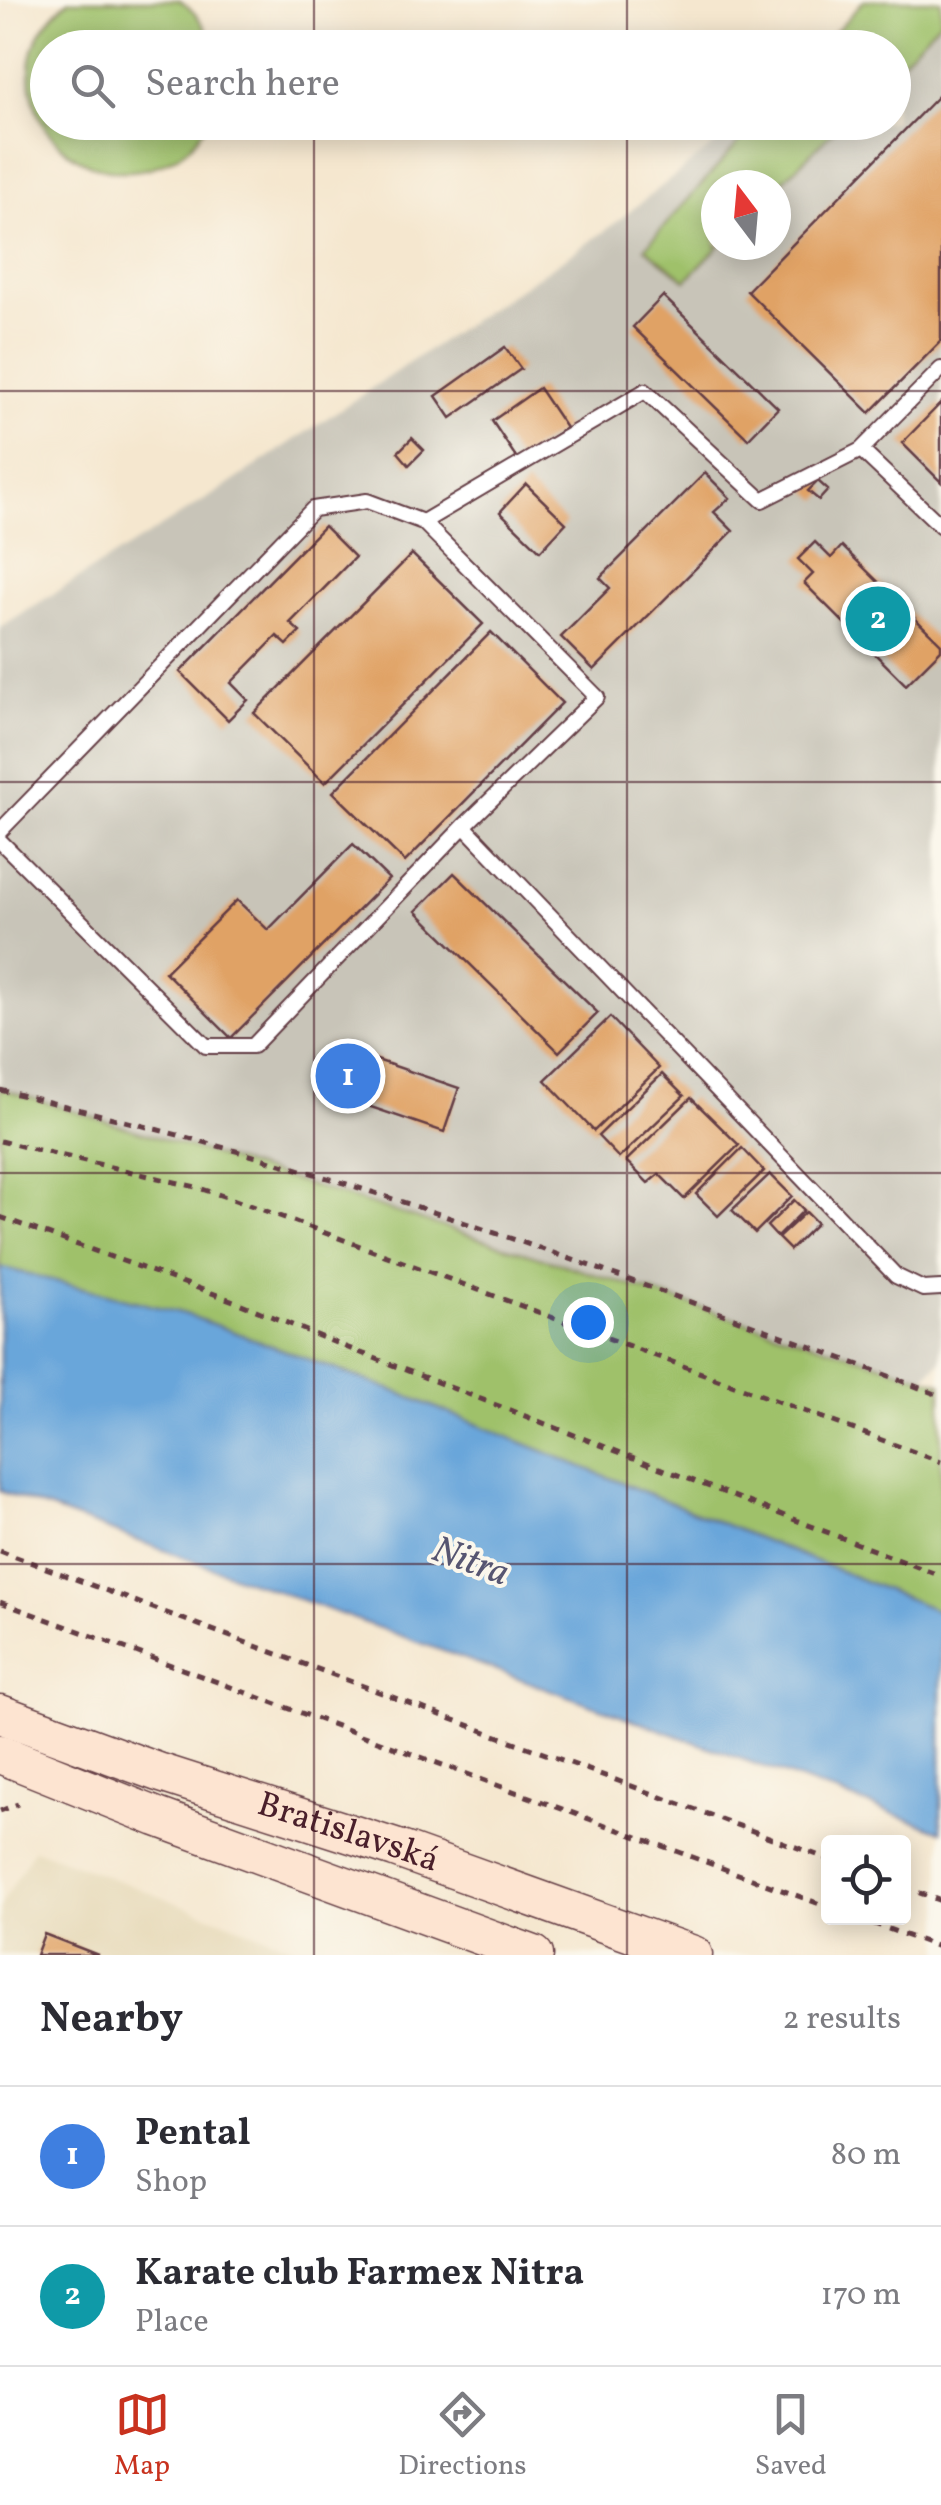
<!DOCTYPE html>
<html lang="en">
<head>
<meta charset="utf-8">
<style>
  body { margin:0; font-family:Vollkorn,serif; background:#f7f7f7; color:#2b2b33 }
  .controls { position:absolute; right:30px; bottom:30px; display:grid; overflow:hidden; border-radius:10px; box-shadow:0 5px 25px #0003 }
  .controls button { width:90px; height:90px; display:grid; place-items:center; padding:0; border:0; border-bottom:2px solid #e1e1e2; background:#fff; color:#2b2b33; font:50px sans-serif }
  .compass { position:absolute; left:701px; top:170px; width:90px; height:90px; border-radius:50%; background:#fff; box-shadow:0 5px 25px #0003; rotate:344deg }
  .you { position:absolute; left:588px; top:1322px; width:35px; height:35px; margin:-25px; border:8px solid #fff; border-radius:50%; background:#1a73e8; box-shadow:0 0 0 15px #1a73e833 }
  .badge { display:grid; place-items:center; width:65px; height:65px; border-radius:50%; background:#c8321e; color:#fff; font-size:32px; font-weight:700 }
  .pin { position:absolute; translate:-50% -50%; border:5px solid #fff; box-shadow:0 2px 10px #0006 }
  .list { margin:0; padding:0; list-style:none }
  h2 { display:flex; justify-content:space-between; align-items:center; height:130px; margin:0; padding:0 40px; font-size:42px }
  h2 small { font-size:32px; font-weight:400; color:#7c7c81 }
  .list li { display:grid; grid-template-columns:65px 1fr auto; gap:30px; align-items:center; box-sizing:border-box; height:140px; padding:0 40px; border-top:2px solid #e1e1e2 }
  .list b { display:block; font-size:38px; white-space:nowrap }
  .list p { margin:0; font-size:32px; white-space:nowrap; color:#7c7c81 }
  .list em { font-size:32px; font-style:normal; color:#7c7c81 }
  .icon { flex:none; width:55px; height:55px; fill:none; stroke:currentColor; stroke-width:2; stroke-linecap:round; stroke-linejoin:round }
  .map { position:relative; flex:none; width:941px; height:1955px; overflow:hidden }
  .search { position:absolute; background:#fff; box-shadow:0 5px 25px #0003; left:30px; right:30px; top:30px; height:110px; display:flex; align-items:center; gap:25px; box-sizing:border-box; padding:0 35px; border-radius:55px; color:#7c7c81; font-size:38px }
  .sheet { height:410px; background:#fff }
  nav { display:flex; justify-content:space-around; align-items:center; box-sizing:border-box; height:140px; border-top:2px solid #e1e1e2; background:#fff; font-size:28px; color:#7c7c81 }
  nav a { display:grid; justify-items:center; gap:5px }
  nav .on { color:#c8321e }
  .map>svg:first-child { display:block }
</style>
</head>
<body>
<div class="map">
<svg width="941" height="1955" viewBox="0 0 941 1955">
  <rect width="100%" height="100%" fill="#fbf7ec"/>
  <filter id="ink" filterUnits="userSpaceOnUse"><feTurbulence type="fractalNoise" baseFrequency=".01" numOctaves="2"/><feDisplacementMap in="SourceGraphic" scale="20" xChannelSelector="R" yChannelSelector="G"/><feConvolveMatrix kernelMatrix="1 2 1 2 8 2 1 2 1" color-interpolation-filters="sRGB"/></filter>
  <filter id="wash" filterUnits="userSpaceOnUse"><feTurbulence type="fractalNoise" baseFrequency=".0048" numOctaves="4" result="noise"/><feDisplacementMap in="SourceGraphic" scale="40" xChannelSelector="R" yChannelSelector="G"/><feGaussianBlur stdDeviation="2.25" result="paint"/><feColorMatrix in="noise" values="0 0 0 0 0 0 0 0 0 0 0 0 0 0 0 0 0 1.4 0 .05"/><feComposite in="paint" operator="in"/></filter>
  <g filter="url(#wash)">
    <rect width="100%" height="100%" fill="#f5e7cf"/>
    <!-- built -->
    <path fill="#e7daba" d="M 34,1849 L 315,1955 L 0,1955 L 0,1907 Z"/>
    <!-- industrial -->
    <path fill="#c8c4b8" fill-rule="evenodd" d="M 941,0 L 941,1361 L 925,1377 L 0,1088 L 0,627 L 219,491 L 605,231 L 742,123 L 894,122 L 894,48 ZM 716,185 L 776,185 L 776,245 L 716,245 Z"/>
    <!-- green -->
    <path fill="#9fc16a" stroke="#74704a" stroke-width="2.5" d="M 69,0 L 179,0 C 196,11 207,28 214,47 L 48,48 L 48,122 L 208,123 C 202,130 196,140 189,147 C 129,198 41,164 31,87 C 29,73 30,56 36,42 C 43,25 55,12 69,0 Z
      M 864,0 L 941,0 L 941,20 L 894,69 L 894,48 L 822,47 Z
      M 756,123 L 841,123 L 776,188 L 776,185 L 716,185 L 716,245 L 720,245 L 686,280 L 645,248 Z
      M 0,1088 L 941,1383 L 941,1612 L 397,1392 L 185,1314 L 0,1267 Z"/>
    <!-- water -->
    <path fill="#69a6da" stroke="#5a6282" stroke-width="2.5" d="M 0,1267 L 185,1314 L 397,1392 L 941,1612 L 941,1831 L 0,1491 Z"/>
    <g id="blocks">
      <!-- building -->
      <path fill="#e0a265" d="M 941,93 L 941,341 L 870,413 L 747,291 Z
        M 663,296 L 778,408 L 748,439 L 633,327 Z
        M 505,347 L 521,369 L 451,418 L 436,396 Z
        M 539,388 L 566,428 L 518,460 L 492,421 Z
        M 941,403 L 941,482 L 902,443 Z
        M 412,438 L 424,450 L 409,465 L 398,452 Z
        M 705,473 L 730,498 L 714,512 L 733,531 L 594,670 L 561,637 L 610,588 L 600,578 Z
        M 818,481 L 828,490 L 819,500 L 808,491 Z
        M 526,484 L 566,523 L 540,551 L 500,512 Z
        M 324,526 L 355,557 L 290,623 L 300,632 L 287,645 L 277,636 L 231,683 L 248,700 L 228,720 L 180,672 Z
        M 815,542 L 831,558 L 842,546 L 941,644 L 941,650 L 906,685 L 804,583 L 813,574 L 798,559 Z
        M 412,554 L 483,624 L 325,783 L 254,713 Z
        M 491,632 L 562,703 L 405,862 L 333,792 Z
        M 353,844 L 389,879 L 231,1038 L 165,972 L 237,900 L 268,930 Z
        M 454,873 L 598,1013 L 559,1052 L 416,911 Z
        M 610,1017 L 659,1068 L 594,1131 L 545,1080 Z
        M 330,1044 L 459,1088 L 444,1132 L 315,1088 Z
        M 662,1074 L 684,1096 L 619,1158 L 598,1136 Z
        M 691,1098 L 739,1145 L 684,1199 L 659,1174 L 648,1183 L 626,1161 Z
        M 742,1148 L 764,1171 L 718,1216 L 696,1194 Z
        M 770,1174 L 792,1196 L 755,1233 L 732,1210 Z
        M 794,1200 L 804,1210 L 777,1237 L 767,1226 Z
        M 806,1212 L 817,1223 L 790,1250 L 778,1238 Z
        M 44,1934 L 98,1955 L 36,1955 Z"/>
    </g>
  </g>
  <g filter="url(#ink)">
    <use href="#blocks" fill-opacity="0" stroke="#643d44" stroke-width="2.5"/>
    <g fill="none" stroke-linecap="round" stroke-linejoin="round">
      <!-- service casing -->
      <g stroke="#643d44" stroke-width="18">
        <path id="service" d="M 861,450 L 941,526
          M 423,522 L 645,391 L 762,500 L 861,450 L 941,369
          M 464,826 L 896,1276 L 923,1289 L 941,1288
          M 0,831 L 313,509 L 367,501 L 423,522 L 597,697 L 464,826 L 253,1046 L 206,1046 L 0,841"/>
      </g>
      <!-- secondary casing -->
      <g stroke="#643d44" stroke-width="41">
        <g id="secondary">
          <path id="s1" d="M 0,1714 L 158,1772 L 395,1848 L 693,1955"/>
          <path d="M 0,1754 L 157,1817 L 534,1955"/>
        </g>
      </g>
      <!-- path -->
      <path stroke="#643d44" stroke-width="5" stroke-dasharray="8 8" stroke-linecap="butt" d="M 0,1090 C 132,1122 264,1156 393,1199 C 578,1259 760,1327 941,1396
        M 0,1141 L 196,1187 L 250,1205 L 941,1462
        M 0,1217 L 234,1301 L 343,1346 L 941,1576
        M 0,1551 L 828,1859
        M 0,1602 L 828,1907
        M 0,1811 L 18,1804
        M 904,1887 L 941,1901
        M 858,1918 L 941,1948"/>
      <!-- service -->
      <use href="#service" stroke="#fff" stroke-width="14"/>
      <!-- secondary -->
      <use href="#secondary" stroke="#fde4d1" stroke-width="38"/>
    </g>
  </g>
  <!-- grid -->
  <path fill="none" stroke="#4a1f2b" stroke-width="2.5" stroke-opacity="0.55" d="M 314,0 L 314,48M 627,0 L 627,48M 314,122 L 314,1955M 627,122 L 627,1955M 0,391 L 941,391M 0,782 L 941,782M 0,1173 L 941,1173M 0,1564 L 941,1564"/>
  <g text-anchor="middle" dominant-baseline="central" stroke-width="8" stroke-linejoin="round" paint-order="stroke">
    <!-- street labels -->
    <g font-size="35" fill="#4a1f2b" stroke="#fbf7ec">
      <text stroke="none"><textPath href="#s1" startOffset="368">Bratislavská</textPath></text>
    </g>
    <!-- water labels -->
    <g font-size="38" font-style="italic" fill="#565571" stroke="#fbf7ec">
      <text transform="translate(470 1563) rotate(20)">Nitra</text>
    </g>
  </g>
</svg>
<div class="controls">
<button><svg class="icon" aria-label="locate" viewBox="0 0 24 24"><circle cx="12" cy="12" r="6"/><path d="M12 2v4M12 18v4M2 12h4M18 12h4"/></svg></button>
</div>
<svg class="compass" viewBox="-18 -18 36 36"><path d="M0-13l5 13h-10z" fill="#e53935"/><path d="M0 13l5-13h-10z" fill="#7c7c81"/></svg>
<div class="you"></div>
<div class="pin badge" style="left:348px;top:1076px;background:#3f7fe0">1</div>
<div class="pin badge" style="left:878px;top:619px;background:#0f9aa8">2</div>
<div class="search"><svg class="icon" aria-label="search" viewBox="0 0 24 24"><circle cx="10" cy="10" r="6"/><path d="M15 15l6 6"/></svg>Search here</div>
</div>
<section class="sheet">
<h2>Nearby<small>2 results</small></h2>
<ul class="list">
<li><span class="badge" style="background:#3f7fe0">1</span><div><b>Pental</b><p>Shop</p></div><em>80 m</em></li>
<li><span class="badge" style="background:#0f9aa8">2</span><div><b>Karate club Farmex Nitra</b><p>Place</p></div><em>170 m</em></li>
</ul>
</section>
<nav>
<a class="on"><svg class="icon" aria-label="map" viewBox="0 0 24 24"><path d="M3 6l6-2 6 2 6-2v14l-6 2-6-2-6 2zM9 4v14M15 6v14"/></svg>Map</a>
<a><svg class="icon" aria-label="directions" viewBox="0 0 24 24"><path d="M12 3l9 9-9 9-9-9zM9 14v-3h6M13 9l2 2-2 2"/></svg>Directions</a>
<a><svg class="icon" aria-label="saved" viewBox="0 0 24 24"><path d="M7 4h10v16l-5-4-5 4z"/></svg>Saved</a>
</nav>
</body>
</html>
